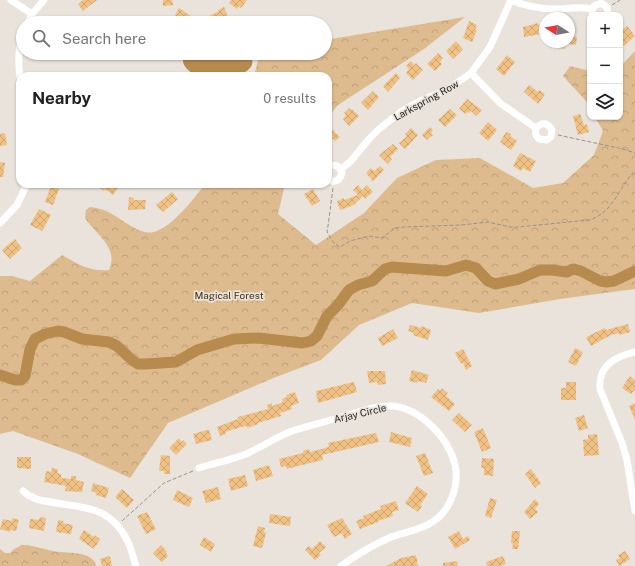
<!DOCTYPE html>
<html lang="en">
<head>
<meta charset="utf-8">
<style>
  body { margin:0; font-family:"Public Sans",sans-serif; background:#f6f6f6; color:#202124 }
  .controls { position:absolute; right:12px; top:12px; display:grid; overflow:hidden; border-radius:8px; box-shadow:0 1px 3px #0004 }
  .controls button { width:36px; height:36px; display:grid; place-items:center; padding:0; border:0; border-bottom:1px solid #e0e0e0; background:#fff; color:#202124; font:20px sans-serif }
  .compass { position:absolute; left:539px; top:12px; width:36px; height:36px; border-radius:50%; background:#fff; box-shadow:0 1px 3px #0004; rotate:281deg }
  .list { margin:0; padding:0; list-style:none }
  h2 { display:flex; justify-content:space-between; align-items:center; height:52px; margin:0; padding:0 16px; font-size:17px }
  h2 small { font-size:13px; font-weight:400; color:#757577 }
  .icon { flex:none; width:22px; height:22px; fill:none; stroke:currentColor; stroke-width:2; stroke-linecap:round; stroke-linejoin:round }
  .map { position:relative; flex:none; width:635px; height:566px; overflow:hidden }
  .search { position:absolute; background:#fff; box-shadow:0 1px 3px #0004; left:16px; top:16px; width:316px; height:44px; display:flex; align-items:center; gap:10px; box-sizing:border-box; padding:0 14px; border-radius:22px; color:#757577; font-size:15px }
  .panel { position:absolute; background:#fff; box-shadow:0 1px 3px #0004; left:16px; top:72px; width:316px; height:116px; border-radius:12px }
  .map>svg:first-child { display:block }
</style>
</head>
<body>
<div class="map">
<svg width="635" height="566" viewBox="0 0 635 566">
  <defs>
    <pattern id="forest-crowns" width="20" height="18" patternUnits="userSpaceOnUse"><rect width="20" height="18" fill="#debb8e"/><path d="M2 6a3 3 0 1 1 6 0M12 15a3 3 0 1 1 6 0" fill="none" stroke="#bea17a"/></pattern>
    <pattern id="building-cross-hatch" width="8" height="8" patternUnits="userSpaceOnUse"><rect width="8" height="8" fill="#f1c184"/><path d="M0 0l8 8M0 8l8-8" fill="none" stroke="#cfa672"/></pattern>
  </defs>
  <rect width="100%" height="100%" fill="#e9e3db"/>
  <!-- forest -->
  <path fill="url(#forest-crowns)" d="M 465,17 L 424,49 L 338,105 L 328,117 L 328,76 L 254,76 L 260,53 L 325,53 L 325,40 Z
    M 635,51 L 635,289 L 560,299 L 479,313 L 412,303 L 359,325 L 321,360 L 271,379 L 168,423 L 130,478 L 78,454 L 13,431 L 0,434 L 0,276 L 12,276 L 30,281 L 62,255 C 78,264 90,272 109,270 C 119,247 96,235 85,218 L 86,210 L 90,207 C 109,209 116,217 131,226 C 138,230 146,234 154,232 C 171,228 195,198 205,184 L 285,184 L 278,214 L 316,245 L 364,213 L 397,178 L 436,160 L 480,158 L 533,188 L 563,183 L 594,155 L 603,131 L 595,117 L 620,117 L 620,65 L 622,65 Z
    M 570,66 L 590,71 L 590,107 L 586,101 L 563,76 Z
    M 22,545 C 36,545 47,551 60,552 C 70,553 82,552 91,558 C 94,560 96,563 96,566 L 0,566 L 0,549 L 5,553 L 10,553 L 14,549 Z"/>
  <!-- water -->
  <path fill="#b78a4e" d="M 216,53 L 251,53 C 252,58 254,64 250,68 C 240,80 210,76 195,76 C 190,71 182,67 183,59 L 186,56 Z"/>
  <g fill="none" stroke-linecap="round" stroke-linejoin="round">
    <!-- river -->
    <path stroke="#b78a4e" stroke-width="11" d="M 0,375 L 15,380 L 21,380 L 25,376 L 30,349 L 35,339 L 45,334 L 58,331 L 64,332 L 82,339 L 109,342 L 117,346 L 132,360 L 138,364 L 145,364 L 176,362 L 197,350 L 234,339 L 259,338 L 302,343 L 311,341 L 317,336 L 327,316 L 338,305 L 349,290 L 358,285 L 372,281 L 385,269 L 392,267 L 446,271 L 466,265 L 476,268 L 488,281 L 495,284 L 519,279 L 540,270 L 551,270 L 567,272 L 573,269 L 581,271 L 600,281 L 607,282 L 614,281 L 635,271"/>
  </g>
  <!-- building -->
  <path fill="url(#building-cross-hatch)" d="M 83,0 L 97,0 L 83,11 L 78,4 Z
    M 163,0 L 172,0 L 173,5 L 163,6 Z
    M 232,0 L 247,0 L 241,8 L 239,6 L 237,9 L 229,3 Z
    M 224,7 L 229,19 L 224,21 L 225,23 L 212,23 L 209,16 L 219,11 L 218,10 Z
    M 179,8 L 194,18 L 191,23 L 180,23 L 182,20 L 175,15 Z
    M 469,21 L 477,25 L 475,30 L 477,30 L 472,42 L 463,38 Z
    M 538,23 L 538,25 L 541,24 L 542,34 L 524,37 L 523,27 Z
    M 627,26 L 635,36 L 624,46 L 620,43 L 620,27 L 623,29 Z
    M 569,35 L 577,37 L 576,45 L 569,44 Z
    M 456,41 L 463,49 L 453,59 L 446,51 Z
    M 559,42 L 566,42 L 565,49 L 558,48 Z
    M 438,53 L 443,58 L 440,62 L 442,64 L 435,71 L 427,64 Z
    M 507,55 L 515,62 L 504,76 L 496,69 Z
    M 411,61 L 414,65 L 416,63 L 423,70 L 413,80 L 406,73 L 409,69 L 406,66 Z
    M 396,73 L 400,78 L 388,92 L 383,86 Z
    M 529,85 L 538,92 L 539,90 L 545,94 L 538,104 L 524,92 Z
    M 373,91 L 379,97 L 368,110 L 361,103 Z
    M 467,99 L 482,110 L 476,116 L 471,111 L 469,113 L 467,112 L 466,114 L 459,109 Z
    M 349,108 L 351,110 L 352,109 L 359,116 L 349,126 L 343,119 L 346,115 L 344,113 Z
    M 450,109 L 457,115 L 445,127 L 438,120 Z
    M 580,114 L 584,125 L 587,124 L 589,132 L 578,135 L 573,116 Z
    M 488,122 L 497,130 L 488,141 L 479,133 Z
    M 328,125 L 340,137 L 335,141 L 333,139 L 328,143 Z
    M 430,127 L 433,130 L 431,133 L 433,135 L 427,140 L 422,135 Z
    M 411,128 L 418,135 L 405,149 L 399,143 L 407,136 L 405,134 Z
    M 506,132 L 511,134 L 510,136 L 517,141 L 511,150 L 500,142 Z
    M 5,133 L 7,145 L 0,146 L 0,134 Z
    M 393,144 L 398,149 L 390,157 L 392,159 L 388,164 L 379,155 Z
    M 520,153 L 536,161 L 530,172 L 523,168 L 521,171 L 513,166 Z
    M 0,162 L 5,163 L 3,177 L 0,177 Z
    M 380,166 L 384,170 L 373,181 L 366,173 L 371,168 L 374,171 Z
    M 97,184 L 113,184 L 118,188 L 113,195 L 105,189 L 104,191 L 98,187 L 99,185 Z
    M 358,185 L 362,190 L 367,185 L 373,192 L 365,199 L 363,196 L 354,205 L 340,210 L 337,201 L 344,198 L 344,200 L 358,195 L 353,190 Z
    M 51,186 L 59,189 L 53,205 L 45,202 Z
    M 313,189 L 320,201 L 312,206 L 304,194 Z
    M 172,192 L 178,199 L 163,212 L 156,205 Z
    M 129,197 L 134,198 L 134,200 L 146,200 L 145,209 L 128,210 Z
    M 39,209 L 51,215 L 42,231 L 30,225 Z
    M 15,239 L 22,248 L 10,259 L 2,250 Z
    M 628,324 L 630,332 L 619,335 L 619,333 L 611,335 L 591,346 L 586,337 L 605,328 L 606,330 Z
    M 410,325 L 421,328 L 421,326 L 431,330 L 428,340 L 413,335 L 414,333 L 408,331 Z
    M 393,329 L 398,338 L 382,346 L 378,338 Z
    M 575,348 L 583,352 L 576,366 L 568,362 Z
    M 463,349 L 472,366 L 466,370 L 463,363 L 461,364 L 455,353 Z
    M 412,370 L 429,375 L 426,383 L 418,381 L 417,383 L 409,381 Z
    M 367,371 L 385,371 L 386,384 L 378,385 L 377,382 L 369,383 Z
    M 630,376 L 635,380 L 635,389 L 631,394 L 622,388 Z
    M 354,382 L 357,392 L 318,403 L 316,391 Z
    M 566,382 L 576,382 L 576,400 L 561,400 L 561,388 L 566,388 Z
    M 442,388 L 448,393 L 446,396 L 455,404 L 449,411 L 431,397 L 438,389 L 440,391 Z
    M 295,392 L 299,403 L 291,406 L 292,409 L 280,413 L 281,416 L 258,423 L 258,424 L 247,428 L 247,426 L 241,427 L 225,432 L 226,434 L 220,436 L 217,427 L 238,419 L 238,417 L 268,409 L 267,405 L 272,403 L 272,406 L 283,402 L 282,399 L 287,397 L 286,395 Z
    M 635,403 L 635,420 L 629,406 Z
    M 459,413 L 472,425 L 465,432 L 452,420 Z
    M 584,415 L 588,428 L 579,431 L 575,418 Z
    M 483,428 L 491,448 L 482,452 L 474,432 Z
    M 207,430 L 209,430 L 212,440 L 196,444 L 193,434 Z
    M 391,432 L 412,438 L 410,447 L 389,442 Z
    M 376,433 L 379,442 L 322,455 L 323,460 L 298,466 L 287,469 L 286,466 L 281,467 L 279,459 L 303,453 L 303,451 L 309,449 L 310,452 L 329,447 L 328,443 Z
    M 597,434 L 599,455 L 584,456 L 583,440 L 588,439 L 588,435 Z
    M 179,438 L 182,442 L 183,440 L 187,444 L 176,455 L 169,448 Z
    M 425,453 L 433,473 L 424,476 L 416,456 Z
    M 161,455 L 170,456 L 170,474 L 164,474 L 164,471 L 159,471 Z
    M 17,457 L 31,457 L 31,469 L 17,468 Z
    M 482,458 L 494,459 L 493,476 L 484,475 L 484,468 L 481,468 Z
    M 269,465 L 273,476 L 256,481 L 253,470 Z
    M 52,468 L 58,469 L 57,473 L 61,474 L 61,478 L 71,479 L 71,476 L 76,476 L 76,480 L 84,482 L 82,492 L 65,491 L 66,486 L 44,482 L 46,471 L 51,472 Z
    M 531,469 L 541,483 L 535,488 L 525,474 Z
    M 245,475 L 248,486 L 231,491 L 228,479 Z
    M 93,483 L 109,488 L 106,498 L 96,495 L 96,493 L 91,491 Z
    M 417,486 L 428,494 L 420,505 L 422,506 L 418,512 L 405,503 Z
    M 218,487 L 221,499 L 206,503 L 202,491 Z
    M 122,489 L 134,500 L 127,508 L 115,497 Z
    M 177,490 L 193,498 L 189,507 L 173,500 Z
    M 490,498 L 497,500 L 491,518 L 485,516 Z
    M 535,499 L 539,504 L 535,509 L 538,512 L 530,519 L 524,512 Z
    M 396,501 L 399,510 L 392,512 L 393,516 L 378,521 L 378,522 L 360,529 L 356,521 L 364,518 L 363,516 L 381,509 L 380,506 Z
    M 147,512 L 156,529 L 146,534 L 137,516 Z
    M 270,514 L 291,517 L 290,526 L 269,523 Z
    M 40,517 L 46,518 L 44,531 L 29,528 L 30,519 L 39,520 Z
    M 12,518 L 19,520 L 16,531 L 10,530 L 10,532 L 0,529 L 3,519 L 12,521 Z
    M 342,518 L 352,534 L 345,539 L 342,533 L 334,537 L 327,525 Z
    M 58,520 L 64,521 L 63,523 L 73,525 L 71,534 L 56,532 Z
    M 258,526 L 265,528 L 264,532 L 266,533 L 262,548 L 253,546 Z
    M 84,530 L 94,537 L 94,535 L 100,539 L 94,549 L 79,539 Z
    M 459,531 L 463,539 L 468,536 L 470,540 L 455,549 L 448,537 Z
    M 512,531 L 520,531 L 518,549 L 512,549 L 513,543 L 511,543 Z
    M 204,537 L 215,544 L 211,552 L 200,545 Z
    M 320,541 L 326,547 L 319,553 L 321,555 L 315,560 L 305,550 L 309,546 L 312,549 Z
    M 161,545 L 167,552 L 166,553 L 168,556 L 162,562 L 153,553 Z
    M 625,551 L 630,559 L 619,566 L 616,560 L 620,558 L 618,555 Z
    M 416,555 L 418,566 L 386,566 L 401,558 Z
    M 110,556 L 112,566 L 102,566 L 100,559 Z
    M 503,556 L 506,564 L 499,566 L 487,566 L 486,562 Z
    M 457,561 L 458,566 L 443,566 L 443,563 Z"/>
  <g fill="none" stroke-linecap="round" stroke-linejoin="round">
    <!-- path -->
    <path stroke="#96928c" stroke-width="1" stroke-dasharray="4 2" stroke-linecap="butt" d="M 612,5 L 620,0
      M 558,135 L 623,149 L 635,153
      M 333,188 L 328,226 L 327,232 L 333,242 L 340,247 L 350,241 L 369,236 L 382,238 L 395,228 L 405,227 L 461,225 L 488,222 L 510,227 L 518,227 L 589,220 C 614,213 618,187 635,171
      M 122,521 L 164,483 L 193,471"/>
    <!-- minor -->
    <path stroke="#fff" stroke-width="7" d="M 11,0 L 32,14
      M 510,0 C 525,6 541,9 557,9 C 569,9 580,6 592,9
      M 593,15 L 592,11 L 594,6 L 601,3 L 607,7 L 608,15
      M 28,23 L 32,14 L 44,0
      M 471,73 L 500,103 L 536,128 C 535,133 535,135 539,139 L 547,140 L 551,137 L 552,130 C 548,123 542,121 536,128
      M 20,77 C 18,62 18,48 23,34
      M 328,167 L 331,165 L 338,166 L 342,172 C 341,180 334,184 328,179
      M 341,169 L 350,162 L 369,139 L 379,129 L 402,111 L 418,102 L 448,89 L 471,73 L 490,47 L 511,0
      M 0,223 L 17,205 L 27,184
      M 635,352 C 615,357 598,365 600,389 L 622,443 L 627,460 L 635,511
      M 199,468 C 215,463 231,460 246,454 C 262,447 276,437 292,431 C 310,425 329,421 348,415 C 362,411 377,405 392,406 C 420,408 449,438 455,465 C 459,482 453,503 440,516 C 427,529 407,531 391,537 C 373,545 356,555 341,566
      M 23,491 L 28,495 L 36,499 C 73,509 109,500 128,542 C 132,550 133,558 136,566"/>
  </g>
  <g text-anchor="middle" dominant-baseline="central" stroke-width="3.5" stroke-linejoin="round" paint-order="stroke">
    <!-- street labels -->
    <g font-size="10" fill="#282623" stroke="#e9e3db">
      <text transform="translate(426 100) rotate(-29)">Larkspring Row</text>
      <text transform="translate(360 413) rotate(-13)">Arjay Circle</text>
    </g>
    <!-- park labels -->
    <g font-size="10" fill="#412d12" stroke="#e9e3db">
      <text x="229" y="295">Magical Forest</text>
    </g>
  </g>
</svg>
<div class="controls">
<button>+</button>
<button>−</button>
<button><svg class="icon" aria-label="layers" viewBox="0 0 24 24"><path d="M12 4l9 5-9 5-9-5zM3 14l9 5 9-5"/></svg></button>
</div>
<svg class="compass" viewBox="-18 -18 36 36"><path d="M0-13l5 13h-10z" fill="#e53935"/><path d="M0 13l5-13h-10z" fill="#757577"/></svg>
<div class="search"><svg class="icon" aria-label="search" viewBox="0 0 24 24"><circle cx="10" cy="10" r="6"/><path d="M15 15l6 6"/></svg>Search here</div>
<section class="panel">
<h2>Nearby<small>0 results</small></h2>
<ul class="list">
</ul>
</section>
</div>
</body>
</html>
